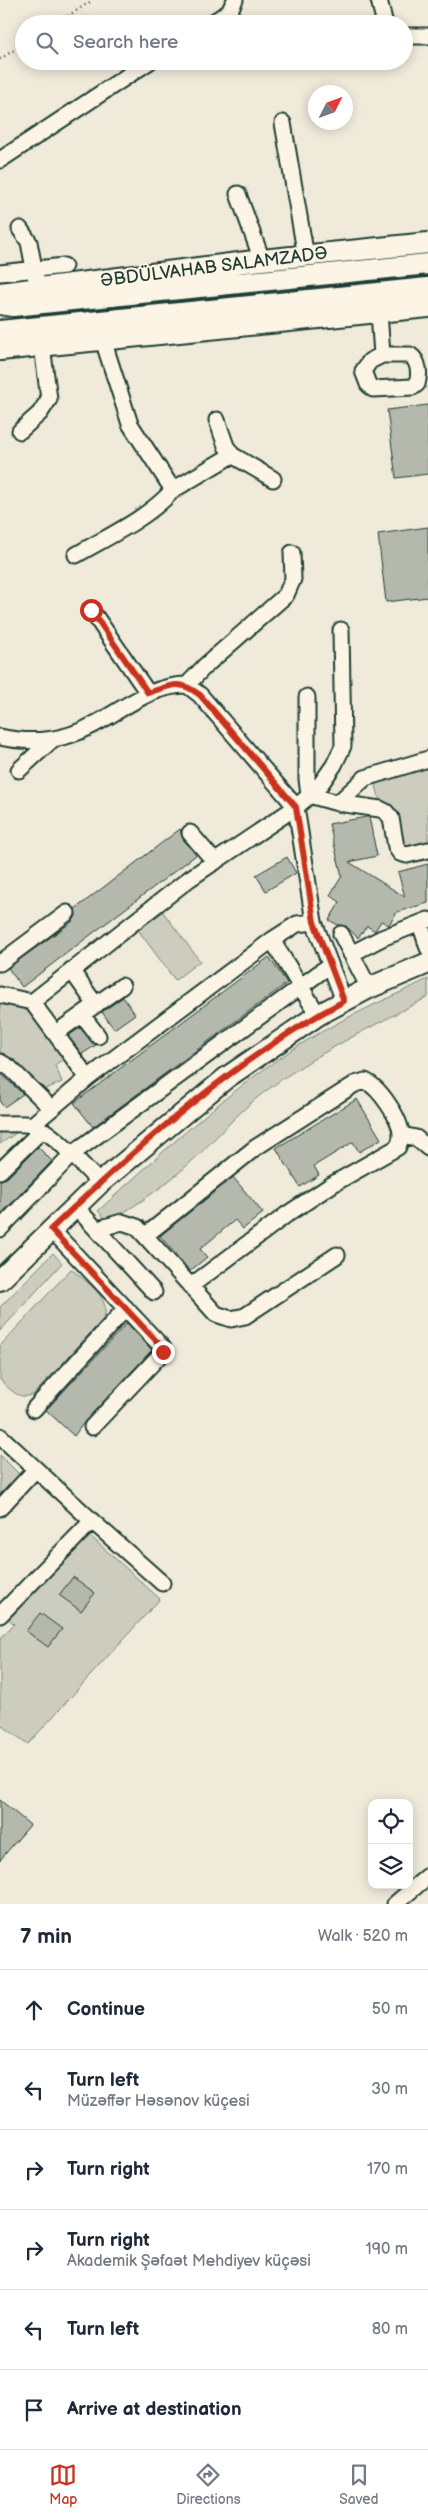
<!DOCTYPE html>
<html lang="en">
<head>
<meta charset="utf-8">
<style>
  body { margin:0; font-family:"Balsamiq Sans",sans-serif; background:#f2f2f3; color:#1f2937 }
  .controls { position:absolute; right:15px; bottom:15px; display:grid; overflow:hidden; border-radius:10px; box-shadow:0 2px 12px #0003 }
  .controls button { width:45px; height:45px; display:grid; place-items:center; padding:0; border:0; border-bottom:1px solid #e0e1e3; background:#fff; color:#1f2937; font:25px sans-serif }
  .compass { position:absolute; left:308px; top:85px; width:45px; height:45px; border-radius:50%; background:#fff; box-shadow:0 2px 12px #0003; rotate:48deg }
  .stop { position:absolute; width:15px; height:15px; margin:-11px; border:4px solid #c8321e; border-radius:50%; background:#fff }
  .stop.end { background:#c8321e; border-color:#fff; box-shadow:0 1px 5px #0008 }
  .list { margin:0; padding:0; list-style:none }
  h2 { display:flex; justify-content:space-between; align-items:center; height:65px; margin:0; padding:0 20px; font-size:21px }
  h2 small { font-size:16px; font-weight:400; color:#747a83 }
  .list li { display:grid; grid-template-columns:32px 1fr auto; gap:15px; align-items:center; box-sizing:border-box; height:80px; padding:0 20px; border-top:1px solid #e0e1e3 }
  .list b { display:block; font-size:19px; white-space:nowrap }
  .list p { margin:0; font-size:16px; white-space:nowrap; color:#747a83 }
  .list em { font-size:16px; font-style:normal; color:#747a83 }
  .icon { flex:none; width:28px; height:28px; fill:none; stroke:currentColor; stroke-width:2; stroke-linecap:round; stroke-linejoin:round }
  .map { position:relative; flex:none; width:428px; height:1904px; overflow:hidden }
  .search { position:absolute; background:#fff; box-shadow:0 2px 12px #0003; left:15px; right:15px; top:15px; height:55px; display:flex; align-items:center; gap:12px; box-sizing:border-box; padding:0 18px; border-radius:28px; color:#747a83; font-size:19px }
  .sheet { height:545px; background:#fff }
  nav { display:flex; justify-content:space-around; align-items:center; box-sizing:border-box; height:70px; border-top:1px solid #e0e1e3; background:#fff; font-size:14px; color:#747a83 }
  nav a { display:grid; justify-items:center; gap:2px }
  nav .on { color:#c8321e }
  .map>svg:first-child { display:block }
</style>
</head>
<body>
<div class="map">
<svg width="428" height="1904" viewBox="0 0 428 1904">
  <rect width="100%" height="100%" fill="#efeada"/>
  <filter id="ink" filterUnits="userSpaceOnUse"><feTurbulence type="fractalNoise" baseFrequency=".02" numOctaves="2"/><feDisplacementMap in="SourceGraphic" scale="10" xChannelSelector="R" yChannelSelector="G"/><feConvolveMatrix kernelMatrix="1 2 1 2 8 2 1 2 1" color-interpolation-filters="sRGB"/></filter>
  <g filter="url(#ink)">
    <!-- green -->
    <path fill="#cccdbf" stroke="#76857a" d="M 428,274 L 428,279 L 0,322 L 0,318 Z
      M 428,763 L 428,845 L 394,855 L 374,778 Z
      M 163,912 L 200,961 L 175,980 L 138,930 Z
      M 428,979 L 428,997 C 372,1027 314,1054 263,1093 C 237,1113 216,1139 191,1162 C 166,1185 137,1205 108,1222 L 98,1211 C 164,1151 230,1088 306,1041 C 345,1017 387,999 428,979 Z
      M 0,996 L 41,1008 L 70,1054 L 55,1065 L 62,1082 L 34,1094 L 15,1063 L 0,1054 Z
      M 0,1131 L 19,1131 L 0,1144 Z
      M 53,1253 L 62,1263 L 0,1331 L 0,1307 Z
      M 71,1269 C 86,1282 111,1296 104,1318 L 34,1394 C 19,1401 11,1390 0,1380 L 0,1346 Z
      M 0,1455 L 23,1478 L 0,1502 Z
      M 87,1533 L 160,1599 L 28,1744 L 0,1724 L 0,1639 L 14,1624 L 6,1617 Z"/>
    <!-- building -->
    <path fill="#b5b9ad" stroke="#1f3d34" d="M 428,405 L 428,474 L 396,478 L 387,410 Z
      M 428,527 L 428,597 L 386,602 L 378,534 Z
      M 366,817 L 369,817 L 377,856 L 349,862 L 405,897 L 398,872 L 428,864 L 428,903 L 397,912 L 389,925 L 381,921 L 375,931 L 367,926 L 358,938 L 346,926 L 338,925 L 329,920 L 340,902 L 330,895 L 342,876 L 329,824 Z
      M 180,829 L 183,839 L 196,855 L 22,987 L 8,968 L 73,921 L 76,916 L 75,909 Z
      M 287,857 L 296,873 L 266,891 L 256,875 Z
      M 269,957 L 287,983 L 93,1127 L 74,1103 Z
      M 123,997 L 135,1014 L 114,1029 L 102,1012 Z
      M 80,1028 L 96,1045 L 82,1054 L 68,1036 Z
      M 0,1073 L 23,1094 L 4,1107 L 0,1102 Z
      M 357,1099 L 381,1139 L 359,1152 L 353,1142 L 314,1166 L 319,1175 L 300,1187 L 276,1148 Z
      M 38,1147 L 52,1161 L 0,1215 L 0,1180 L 7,1178 Z
      M 233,1177 L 263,1213 L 243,1229 L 235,1220 L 200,1249 L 207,1257 L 190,1271 L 160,1236 Z
      M 127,1323 L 152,1350 L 85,1421 L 74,1436 L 46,1410 Z
      M 73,1577 L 95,1593 L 81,1611 L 59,1595 Z
      M 40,1613 L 62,1629 L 48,1647 L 26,1631 Z
      M 0,1800 L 30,1825 L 0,1860 Z"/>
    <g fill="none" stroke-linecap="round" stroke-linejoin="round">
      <!-- minor casing -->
      <g stroke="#1f3d34" stroke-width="19">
        <path id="minor" d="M 379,0 L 385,24
          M 210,24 L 229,12 L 235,0
          M 404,36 L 428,36
          M 283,123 L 306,257
          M 0,160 L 150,61
          M 238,194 L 262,260
          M 20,229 L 29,242 L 36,279
          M 0,273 L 64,266
          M 379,312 L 382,355 L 410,355 C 419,361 420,374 417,384 L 413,387 L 373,389 L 368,384 L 363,371 L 370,361 L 382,355
          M 103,340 L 130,424 L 173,490 L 232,455 L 226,446 L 217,420
          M 20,431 L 40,413 L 49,399 L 42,346
          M 232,455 L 273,479
          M 76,555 C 109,536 148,518 173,490
          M 91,610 L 148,693
          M 187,685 L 200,695 L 296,807 L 314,922 L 344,1001
          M 307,697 L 307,779 L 309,795 L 338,803 L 380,809 L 386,812 L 391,818 L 396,847 L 400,853 L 407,855 L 428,850
          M 0,737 C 32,744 64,741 93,725 C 124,709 151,685 187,685 L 205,666 L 286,595 L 293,579 L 292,553
          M 19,770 L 52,740
          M 338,803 L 365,778 L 428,759
          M 190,833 L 215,862
          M 420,923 L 428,948
          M 341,934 L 369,988
          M 272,940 L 318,1015
          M 351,954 L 382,938 L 428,920
          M 0,963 L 67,913
          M 71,970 L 96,1005
          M 0,995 L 32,1002 L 189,879 L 296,807 L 318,788 L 334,765 L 343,746 L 341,630
          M 32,1002 L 88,1078
          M 82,1015 L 98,1036
          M 56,1033 L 122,986
          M 0,1062 L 10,1068 L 51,1108
          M 0,1124 C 10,1124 22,1123 32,1125 C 51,1129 86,1169 100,1183
          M 32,1125 L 88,1078 L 272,940 L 297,924 L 314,922
          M 402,1135 L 416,1138 L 428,1148
          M 0,1171 L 42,1130
          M 75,1206 L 154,1292
          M 0,1229 L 72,1154 L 330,965
          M 51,1229 L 163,1348 L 163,1352 L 92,1427
          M 98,1229 L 122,1222 L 137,1227 L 216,1314 L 231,1319 L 245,1316 L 337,1255
          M 146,1235 L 255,1148 L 355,1084 L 365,1081 C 379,1087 402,1120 401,1136 C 401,1139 399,1144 398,1147 L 333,1184 L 286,1215 L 192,1285
          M 34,1409 L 126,1308
          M 0,1436 L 92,1521 L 0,1615
          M 0,1508 L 35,1470
          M 92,1521 L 162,1583
          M 395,1904 L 428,1876"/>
      </g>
      <!-- major casing -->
      <g stroke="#1f3d34" stroke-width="24">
        <path id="major" d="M 0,293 L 262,260 L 428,243
          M 0,304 L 13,306 L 428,264
          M 0,331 L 428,288
          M 0,350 L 428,307
          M 0,1280 L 100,1183 L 226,1078 L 318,1015 L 369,988 L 428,963"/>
      </g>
      <!-- path -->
      <path stroke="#1f3d34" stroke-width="2.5" stroke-dasharray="1 4" stroke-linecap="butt" d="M 55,24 L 93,0
        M 0,59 L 24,44"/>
      <!-- minor -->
      <use href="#minor" stroke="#fcf5e5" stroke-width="15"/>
      <!-- major -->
      <use href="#major" stroke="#fcf5e5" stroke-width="20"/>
    </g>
  </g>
  <g fill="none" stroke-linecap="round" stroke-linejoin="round" filter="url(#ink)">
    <!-- route -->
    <path stroke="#c8321e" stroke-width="6" d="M 91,610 L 148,693 C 172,685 179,679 200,695 L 296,807 L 314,922 L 344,1001 C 235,1059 140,1144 51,1229 L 163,1348 L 163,1352"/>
  </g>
  <g text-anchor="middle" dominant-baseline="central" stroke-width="4" stroke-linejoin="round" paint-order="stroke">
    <!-- street labels -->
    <g font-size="18" fill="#1f3d34" stroke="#fcf5e5">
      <text transform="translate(214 267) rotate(-7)">ƏBDÜLVAHAB SALAMZADƏ</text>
    </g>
  </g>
</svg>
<div class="controls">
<button><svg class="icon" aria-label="locate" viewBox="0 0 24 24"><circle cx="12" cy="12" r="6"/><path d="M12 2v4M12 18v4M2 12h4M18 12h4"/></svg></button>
<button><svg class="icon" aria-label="layers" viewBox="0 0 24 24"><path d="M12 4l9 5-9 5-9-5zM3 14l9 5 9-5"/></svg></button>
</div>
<svg class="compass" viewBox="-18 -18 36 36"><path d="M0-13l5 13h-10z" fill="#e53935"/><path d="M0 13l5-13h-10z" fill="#747a83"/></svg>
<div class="stop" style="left:91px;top:610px"></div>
<div class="stop end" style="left:163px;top:1352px"></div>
<div class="search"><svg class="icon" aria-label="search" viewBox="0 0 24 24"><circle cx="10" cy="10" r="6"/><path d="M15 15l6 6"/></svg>Search here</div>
</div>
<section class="sheet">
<h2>7 min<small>Walk · 520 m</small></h2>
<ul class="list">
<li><svg class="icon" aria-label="ahead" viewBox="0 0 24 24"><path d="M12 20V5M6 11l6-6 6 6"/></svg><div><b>Continue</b></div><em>50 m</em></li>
<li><svg class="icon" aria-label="left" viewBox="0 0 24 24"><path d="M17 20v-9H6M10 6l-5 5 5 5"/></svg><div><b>Turn left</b><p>Müzəffər Həsənov küçesi</p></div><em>30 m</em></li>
<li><svg class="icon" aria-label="right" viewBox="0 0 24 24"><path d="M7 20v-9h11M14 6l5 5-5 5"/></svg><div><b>Turn right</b></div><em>170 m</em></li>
<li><svg class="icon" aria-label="right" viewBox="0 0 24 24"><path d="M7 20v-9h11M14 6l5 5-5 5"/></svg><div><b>Turn right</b><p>Akademik Şəfaət Mehdiyev küçəsi</p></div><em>190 m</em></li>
<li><svg class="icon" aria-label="left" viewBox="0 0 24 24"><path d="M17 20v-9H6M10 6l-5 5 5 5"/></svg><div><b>Turn left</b></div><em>80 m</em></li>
<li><svg class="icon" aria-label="arrive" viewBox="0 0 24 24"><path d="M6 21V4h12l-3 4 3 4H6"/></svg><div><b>Arrive at destination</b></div></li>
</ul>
</section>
<nav>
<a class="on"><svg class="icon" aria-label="map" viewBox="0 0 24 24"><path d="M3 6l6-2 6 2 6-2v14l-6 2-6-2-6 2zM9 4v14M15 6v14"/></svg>Map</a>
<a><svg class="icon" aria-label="directions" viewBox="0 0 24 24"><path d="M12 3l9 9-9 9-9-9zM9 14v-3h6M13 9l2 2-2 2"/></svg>Directions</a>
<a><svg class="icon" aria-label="saved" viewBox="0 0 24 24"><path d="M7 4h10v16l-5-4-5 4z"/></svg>Saved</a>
</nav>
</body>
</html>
